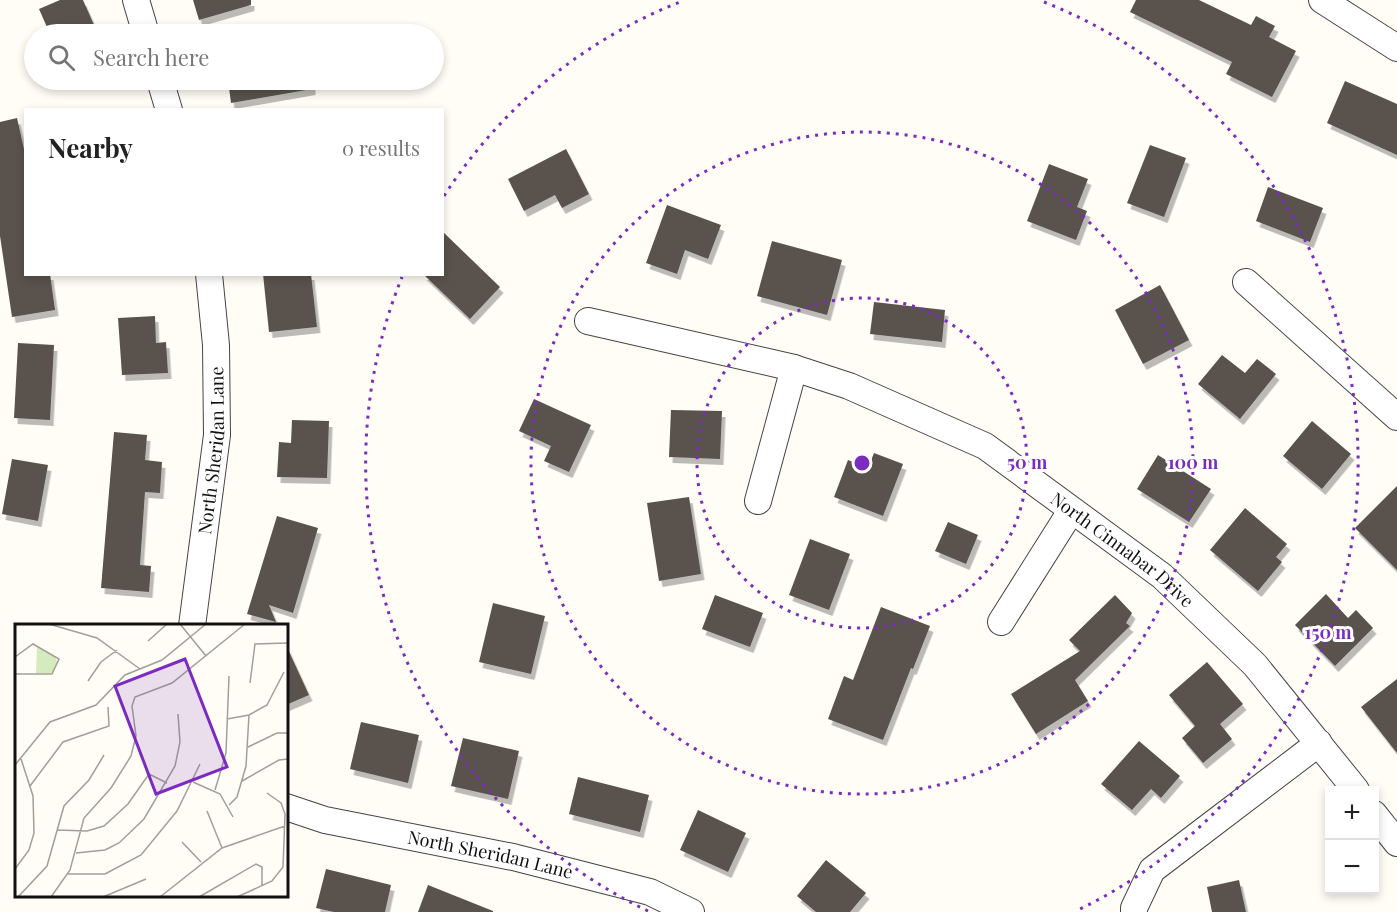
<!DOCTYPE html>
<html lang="en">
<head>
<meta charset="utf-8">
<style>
  body { margin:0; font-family:"Playfair Display",serif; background:#f6f6f6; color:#222 }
  .controls { position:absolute; right:18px; bottom:18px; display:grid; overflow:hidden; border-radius:0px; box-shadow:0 3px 9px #0003 }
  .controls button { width:54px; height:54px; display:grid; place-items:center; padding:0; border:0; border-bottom:2px solid #e0e0e0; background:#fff; color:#222; font:30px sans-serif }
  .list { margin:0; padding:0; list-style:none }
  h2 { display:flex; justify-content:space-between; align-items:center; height:78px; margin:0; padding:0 24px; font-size:26px }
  h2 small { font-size:20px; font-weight:400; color:#767676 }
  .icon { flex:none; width:33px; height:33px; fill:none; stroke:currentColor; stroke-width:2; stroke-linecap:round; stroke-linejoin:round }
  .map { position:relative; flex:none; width:1397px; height:912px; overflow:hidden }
  .search { position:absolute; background:#fff; box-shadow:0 3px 9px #0003; left:24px; top:24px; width:420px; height:66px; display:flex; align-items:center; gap:15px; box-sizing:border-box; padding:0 21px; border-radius:33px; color:#767676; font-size:22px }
  .panel { position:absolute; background:#fff; box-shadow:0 3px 9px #0003; left:24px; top:108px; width:420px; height:168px; border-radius:0px }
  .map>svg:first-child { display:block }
</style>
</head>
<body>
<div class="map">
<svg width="1397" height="912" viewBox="0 0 1397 912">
  <defs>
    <filter id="shadow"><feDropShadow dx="3.5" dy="6" stdDeviation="0" flood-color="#0004"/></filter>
  </defs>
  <rect width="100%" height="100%" fill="#fffdf5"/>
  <!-- building -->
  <path fill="#5a524d" filter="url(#shadow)" d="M 60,0 L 83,0 L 98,34 L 50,34 L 39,9 Z
    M 193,0 L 251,0 L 251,5 L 199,20 Z
    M 1136,0 L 1199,0 L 1251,25 L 1256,16 L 1275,26 L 1269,37 L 1296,51 L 1272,97 L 1226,74 L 1232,62 L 1130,12 Z
    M 228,80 L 312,80 L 312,89 L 231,103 Z
    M 1345,81 L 1397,104 L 1397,155 L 1327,123 Z
    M 17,118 L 26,158 L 26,274 L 50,274 L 55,310 L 12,317 L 0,236 L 0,122 Z
    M 1150,145 L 1186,158 L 1164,217 L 1127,203 Z
    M 566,149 L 589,194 L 562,208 L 555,195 L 524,211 L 508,179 Z
    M 1049,164 L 1088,179 L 1077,207 L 1087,211 L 1076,240 L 1027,221 Z
    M 1268,187 L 1323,208 L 1310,242 L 1256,221 Z
    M 667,205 L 721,225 L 708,259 L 685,250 L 677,274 L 646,263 Z
    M 442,231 L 500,287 L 470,319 L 423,274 L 442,274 Z
    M 772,241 L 842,260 L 827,315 L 757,296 Z
    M 263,274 L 311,274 L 317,327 L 269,332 Z
    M 1160,285 L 1189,340 L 1143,364 L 1115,310 Z
    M 874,302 L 945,310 L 942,342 L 870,334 Z
    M 155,316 L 156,343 L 166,342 L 168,373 L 122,375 L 118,318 Z
    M 18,343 L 54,345 L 50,420 L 14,418 Z
    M 1222,355 L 1245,373 L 1257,359 L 1276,374 L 1240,419 L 1198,384 Z
    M 534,399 L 591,425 L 569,472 L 544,461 L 551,446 L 519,431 Z
    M 671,410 L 722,411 L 720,459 L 669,457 Z
    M 292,420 L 329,421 L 327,478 L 277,477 L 279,442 L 291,443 Z
    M 1312,421 L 1351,454 L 1322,489 L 1283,456 Z
    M 114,432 L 147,435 L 145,460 L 162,462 L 160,493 L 145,492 L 140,565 L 151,566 L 149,592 L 101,588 Z
    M 874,453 L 903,464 L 883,516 L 834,497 L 848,460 L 868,468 Z
    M 1158,455 L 1211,489 L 1189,522 L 1137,489 Z
    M 12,459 L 48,465 L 38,521 L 2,514 Z
    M 1397,486 L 1397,570 L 1355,528 Z
    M 689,497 L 701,574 L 659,581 L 647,503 Z
    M 1245,508 L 1287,544 L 1276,557 L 1282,562 L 1258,591 L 1210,550 Z
    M 277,516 L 318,528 L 293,613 L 269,605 L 276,622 L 247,614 Z
    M 948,522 L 978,535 L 966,564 L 935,551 Z
    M 810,539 L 850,554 L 829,610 L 789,595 Z
    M 1326,594 L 1348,618 L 1356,610 L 1373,628 L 1335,666 L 1295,625 Z
    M 715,595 L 763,613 L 750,647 L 702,629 Z
    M 1115,595 L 1132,613 L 1126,623 L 1130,626 L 1075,680 L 1088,701 L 1036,734 L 1011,694 L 1080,651 L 1069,640 Z
    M 493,603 L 545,616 L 531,674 L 479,662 Z
    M 881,607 L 930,626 L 913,669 L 911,668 L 883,740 L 828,719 L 844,676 L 853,680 Z
    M 286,645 L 309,695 L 286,705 Z
    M 1207,662 L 1243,704 L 1220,724 L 1232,739 L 1203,763 L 1182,738 L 1195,726 L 1169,695 Z
    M 1397,679 L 1397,753 L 1361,707 Z
    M 361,722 L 419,735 L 408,783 L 350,769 Z
    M 463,738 L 519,751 L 508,799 L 451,786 Z
    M 1139,741 L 1180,776 L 1161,798 L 1151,789 L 1132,810 L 1101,784 Z
    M 578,777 L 649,795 L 640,832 L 569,814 Z
    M 698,810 L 746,833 L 728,872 L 680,850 Z
    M 826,860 L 866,893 L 850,912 L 816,912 L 797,896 Z
    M 326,869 L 391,885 L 385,912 L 334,912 L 316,908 Z
    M 1239,880 L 1246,912 L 1212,912 L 1207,887 Z
    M 428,885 L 493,911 L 493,912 L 418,912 Z"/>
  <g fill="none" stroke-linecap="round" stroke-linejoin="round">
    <!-- minor casing -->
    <g stroke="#444" stroke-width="28">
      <g id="minor">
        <path d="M 136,0 L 146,34"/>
        <path d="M 1322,0 L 1397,48"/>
        <path d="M 160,80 L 169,110"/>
        <path d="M 1246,282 L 1397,417"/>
        <path id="s1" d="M 588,321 L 794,368 L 849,386 L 985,446 L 1162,576 L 1255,665 L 1356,790"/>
        <path d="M 758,501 L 794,368"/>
        <path d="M 1001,622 L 1071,511"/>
        <path id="s2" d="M 192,626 L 217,435 L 216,345 L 209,274"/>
        <path id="s3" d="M 286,807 L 325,820 L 513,857 L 650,892 L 691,912"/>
        <path d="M 1374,814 L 1397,843"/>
        <path d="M 1134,912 L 1134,908 L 1152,870 L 1319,743"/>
      </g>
    </g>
    <!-- minor -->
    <use href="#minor" stroke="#fff" stroke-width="26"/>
  </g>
  <!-- distance rings -->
  <g fill="none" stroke="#7b2cbf" stroke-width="3" stroke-dasharray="3 6">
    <circle cx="862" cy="463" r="165"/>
    <circle cx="862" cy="463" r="331"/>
    <path d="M648 911A496 496 0 0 1 402 277M444 196A496 496 0 0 1 680 2M1044 2A496 496 0 0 1 1076 911"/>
  </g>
  <g text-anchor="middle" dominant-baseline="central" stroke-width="6" stroke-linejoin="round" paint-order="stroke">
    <!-- street labels -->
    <g font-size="18" fill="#111" stroke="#fff">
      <text stroke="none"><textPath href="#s2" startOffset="177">North Sheridan Lane</textPath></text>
      <text stroke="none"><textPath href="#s1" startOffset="590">North Cinnabar Drive</textPath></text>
      <text stroke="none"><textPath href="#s3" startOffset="210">North Sheridan Lane</textPath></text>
    </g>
  </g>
  <!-- overview -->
  <g transform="translate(15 624)">
    <rect width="273" height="273" fill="#fffdf5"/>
    <path d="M 22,23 L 40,32 L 42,38 L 38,49 L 21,49 Z" fill="#d5ebbd"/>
    <path fill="none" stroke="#a09f9a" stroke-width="1.5" d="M 34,0 L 82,14 L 125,45M 165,0 L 191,32M 133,17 L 152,0M 0,33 L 18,20 L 44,35 L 37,50 L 0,50M 73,57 L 86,38 L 102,26M 235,59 L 240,20 L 273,19M 212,95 L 234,91 L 252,81 L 269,48M 233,123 L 262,109 L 273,109M 0,141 L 35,98 L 81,81 L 110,51 L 147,36 L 191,0M 227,157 L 264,136 L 273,135M 178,158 L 205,170 L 218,193M 15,162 L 48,118 L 94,102 L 93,83M 200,166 L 211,129 L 214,52M 214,181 L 222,173 L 231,142 L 234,91M 192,187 L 207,224M 42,206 L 72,207 L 89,202 L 113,180 L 134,150 L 152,159M 167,218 L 186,238M 61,229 L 90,226 L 104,219 L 129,195 L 160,142 L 165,118 L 163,90M 0,245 L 14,226 L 19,209 L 18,172 L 6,135M 53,250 L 90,250 L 126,231 L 162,187 L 185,140M 3,273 L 32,242 L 49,182 L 74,156 L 89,131M 36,273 L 55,246 L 69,194 L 96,164 L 116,132 L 121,112 L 117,82 L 120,73 L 157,59 L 230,0M 88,273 L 131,255M 145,273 L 207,224 L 270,202M 184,273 L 241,240 L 247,243 L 247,261M 222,273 L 257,257 L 268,243 L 270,190 L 266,179 L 252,169"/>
    <path fill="#7b2cbf" fill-opacity="0.15" stroke="#7b2cbf" stroke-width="3" d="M 170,35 L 212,143 L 141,170 L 100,62 Z"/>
    <rect width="273" height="273" fill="none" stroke="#111" stroke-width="3"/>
  </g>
  <circle cx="862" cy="463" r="9" fill="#7b2cbf" stroke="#fff" stroke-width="3"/>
  <g font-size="18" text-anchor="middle" font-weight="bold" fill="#7b2cbf" stroke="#fff" stroke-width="6" stroke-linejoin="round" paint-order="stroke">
    <text x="1027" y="469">50 m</text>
    <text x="1193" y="469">100 m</text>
    <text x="1328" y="639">150 m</text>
  </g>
</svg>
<div class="controls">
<button>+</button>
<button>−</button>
</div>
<div class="search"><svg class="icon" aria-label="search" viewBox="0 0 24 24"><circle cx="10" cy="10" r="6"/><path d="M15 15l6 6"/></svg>Search here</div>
<section class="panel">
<h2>Nearby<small>0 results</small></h2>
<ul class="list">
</ul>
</section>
</div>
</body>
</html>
